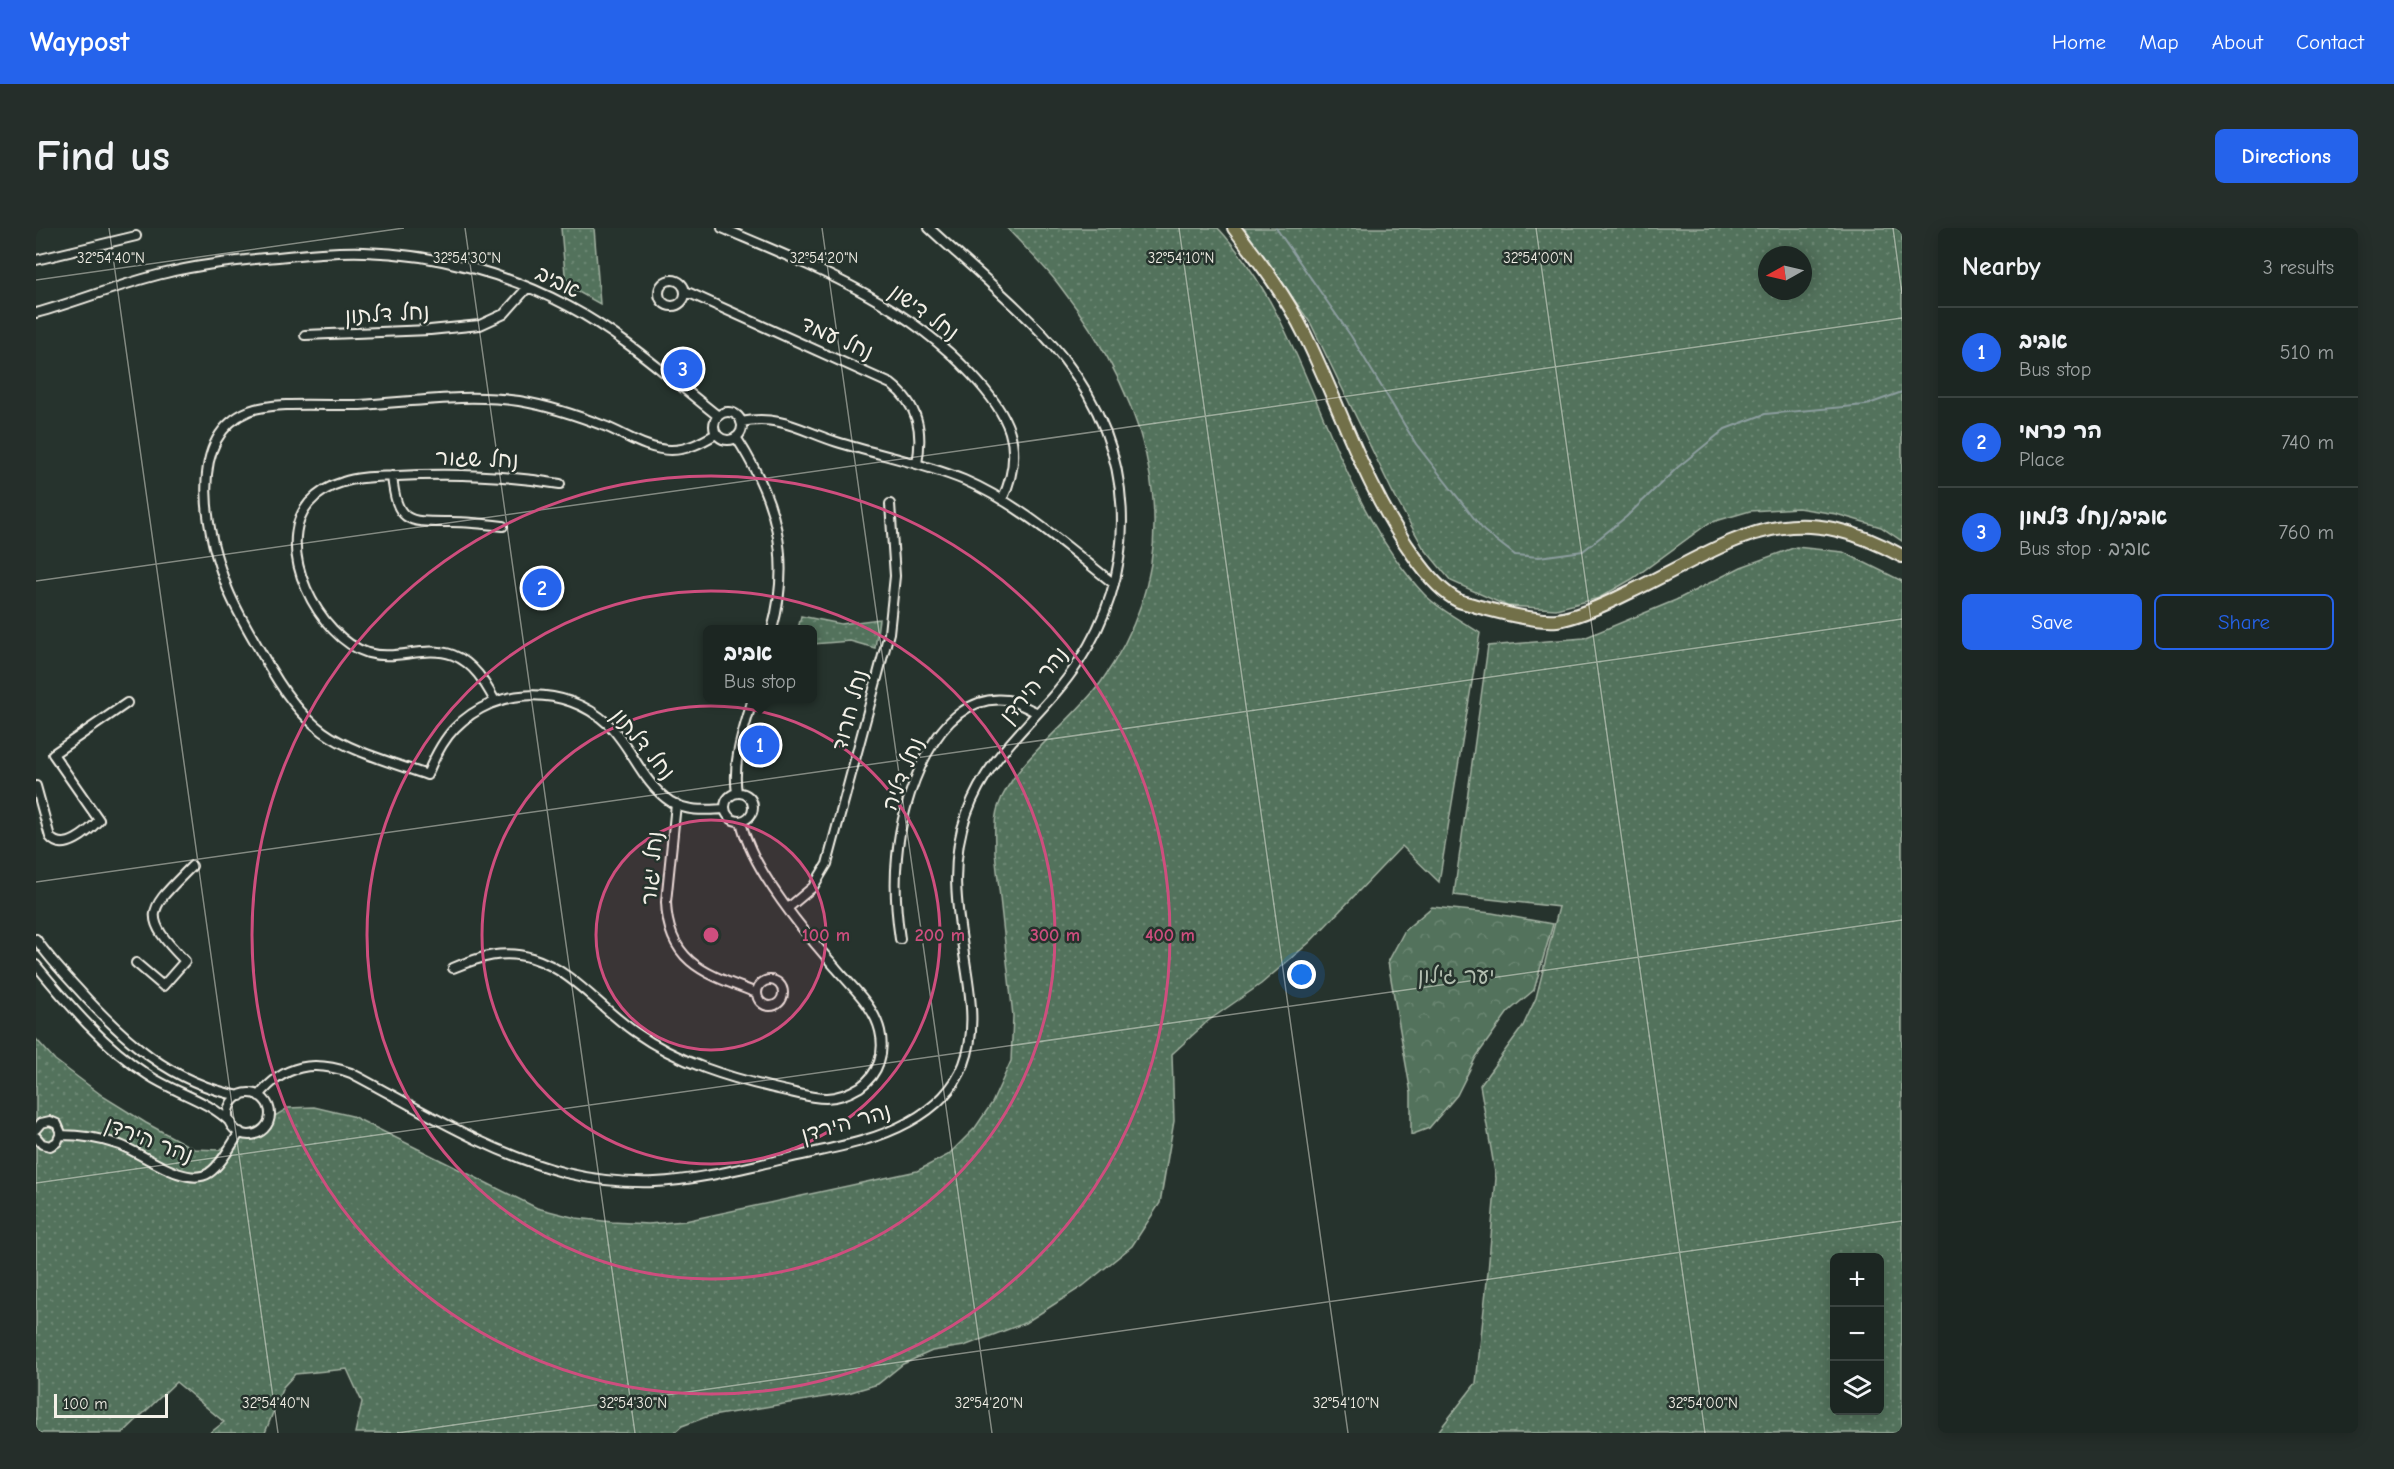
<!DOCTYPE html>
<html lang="en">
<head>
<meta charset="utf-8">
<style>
  body { margin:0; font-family:"Comic Neue","Playpen Sans Hebrew",sans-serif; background:#252e2a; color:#f1f3f6 }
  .controls { position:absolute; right:18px; bottom:18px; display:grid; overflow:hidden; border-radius:9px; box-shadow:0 3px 15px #0003 }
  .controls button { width:54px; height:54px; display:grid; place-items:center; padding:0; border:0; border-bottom:2px solid #3a4340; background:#1c2622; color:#f1f3f6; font:30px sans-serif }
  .compass { position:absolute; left:1722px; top:18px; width:54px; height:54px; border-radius:50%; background:#1c2622; box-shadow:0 3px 15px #0003; rotate:262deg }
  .scale { position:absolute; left:18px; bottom:15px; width:114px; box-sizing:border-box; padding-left:6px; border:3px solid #f4f1e8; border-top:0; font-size:16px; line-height:21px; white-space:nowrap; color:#f4f1e8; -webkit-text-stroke:4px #26332d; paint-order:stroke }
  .you { position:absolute; left:1266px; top:747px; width:21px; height:21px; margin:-15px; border:4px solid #fff; border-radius:50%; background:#1a73e8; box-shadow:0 0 0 9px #1a73e833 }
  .badge { display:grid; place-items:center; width:39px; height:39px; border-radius:50%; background:#2563eb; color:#fff; font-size:20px; font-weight:700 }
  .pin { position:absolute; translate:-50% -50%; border:3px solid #fff; box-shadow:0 2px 6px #0006 }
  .popup { position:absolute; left:667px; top:397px; width:114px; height:78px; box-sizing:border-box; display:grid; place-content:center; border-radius:9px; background:#1c2622; filter:drop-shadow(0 2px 4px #0005); font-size:20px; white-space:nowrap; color:#a0a5a5 }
  .popup b { font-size:22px; color:#f1f3f6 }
  .popup::after { content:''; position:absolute; left:50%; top:100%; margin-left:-12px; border:12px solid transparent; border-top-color:#1c2622 }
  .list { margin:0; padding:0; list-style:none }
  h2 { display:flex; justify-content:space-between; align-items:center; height:78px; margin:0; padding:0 24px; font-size:26px }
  h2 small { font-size:20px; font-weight:400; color:#a0a5a5 }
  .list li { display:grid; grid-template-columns:39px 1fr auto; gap:18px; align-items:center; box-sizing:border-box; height:90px; padding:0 24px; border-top:2px solid #3a4340 }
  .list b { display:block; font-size:22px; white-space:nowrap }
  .list p { margin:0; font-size:20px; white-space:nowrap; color:#a0a5a5 }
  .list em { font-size:20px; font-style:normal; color:#a0a5a5 }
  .actions { display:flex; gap:12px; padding:18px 24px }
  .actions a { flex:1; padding:14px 0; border:2px solid #2563eb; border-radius:9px; text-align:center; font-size:21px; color:#2563eb }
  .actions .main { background:#2563eb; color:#fff }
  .icon { flex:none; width:33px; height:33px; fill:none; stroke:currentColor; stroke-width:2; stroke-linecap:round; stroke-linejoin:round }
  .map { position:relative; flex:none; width:1866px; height:1205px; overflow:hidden; border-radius:9px }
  header { display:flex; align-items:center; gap:36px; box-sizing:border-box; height:84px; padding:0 30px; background:#2563eb; color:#fff }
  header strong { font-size:28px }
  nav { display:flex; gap:33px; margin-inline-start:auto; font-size:21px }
  .intro { display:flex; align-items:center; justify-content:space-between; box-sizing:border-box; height:144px; padding:0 36px }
  h1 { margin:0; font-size:42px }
  .button { padding:15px 27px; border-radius:9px; background:#2563eb; color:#fff; font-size:21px; font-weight:700 }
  main { display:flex; gap:36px; padding:0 36px }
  aside { flex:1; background:#1c2622; border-radius:9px; box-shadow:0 3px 15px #0003 }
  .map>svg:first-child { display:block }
</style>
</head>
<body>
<header>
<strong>Waypost</strong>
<nav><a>Home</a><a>Map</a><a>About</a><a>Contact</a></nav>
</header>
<div class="intro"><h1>Find us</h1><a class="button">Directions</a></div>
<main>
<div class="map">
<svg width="1866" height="1205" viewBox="0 0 1866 1205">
  <defs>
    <pattern id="grass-dots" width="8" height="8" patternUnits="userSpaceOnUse" patternTransform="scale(1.5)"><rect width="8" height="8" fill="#52725c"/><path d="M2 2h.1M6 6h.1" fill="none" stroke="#6c8773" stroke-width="1.8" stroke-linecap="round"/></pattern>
    <pattern id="forest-crowns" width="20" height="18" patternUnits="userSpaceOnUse" patternTransform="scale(1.5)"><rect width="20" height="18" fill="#52725c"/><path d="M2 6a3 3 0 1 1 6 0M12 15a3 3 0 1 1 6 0" fill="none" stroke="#6c8773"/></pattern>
  </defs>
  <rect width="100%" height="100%" fill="#26332d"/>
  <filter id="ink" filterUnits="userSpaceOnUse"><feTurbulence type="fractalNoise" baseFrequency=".0167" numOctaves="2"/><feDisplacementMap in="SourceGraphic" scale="12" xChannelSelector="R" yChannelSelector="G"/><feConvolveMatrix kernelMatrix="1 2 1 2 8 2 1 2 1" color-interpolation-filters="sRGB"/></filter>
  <g filter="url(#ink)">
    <!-- grass -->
    <path fill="url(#grass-dots)" stroke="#a3b2a2" stroke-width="1.5" fill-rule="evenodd" d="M 525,0 L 558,0 L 564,76 L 530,57 Z
      M 971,0 L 1182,0 C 1278,104 1291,262 1388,366 C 1402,381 1426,393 1444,405 L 1403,654 L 1366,618 L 1274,714 L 1225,756 L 1172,793 L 1136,826 L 1138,893 L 1124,975 L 1096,1018 L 1047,1058 L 989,1095 L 928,1118 L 896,1123 L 867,1136 L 842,1156 L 812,1165 L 670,1189 L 646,1198 L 638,1205 L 319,1205 L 326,1174 L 311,1141 L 259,1146 L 247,1159 L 229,1205 L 174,1205 L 188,1194 L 140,1154 L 87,1205 L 0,1205 L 0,811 L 19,832 L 68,869 L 110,895 L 158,921 L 183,922 L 252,880 L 278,879 L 316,888 L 501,980 L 540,990 L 576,994 L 612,996 L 649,993 L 881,943 L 912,927 L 939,900 L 956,875 L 975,833 L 977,788 L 959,624 C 959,610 957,593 962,579 C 977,534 1037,493 1065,454 C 1160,321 1116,176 1023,57 C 1008,37 988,19 971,0 Z
      M 1208,0 L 1866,0 L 1866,313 L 1845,299 L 1800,286 L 1762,280 L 1714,283 L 1673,295 L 1596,351 L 1563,370 L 1520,381 L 1471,378 L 1415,353 L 1387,319 L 1357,265 L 1275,96 ZM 1731,27 L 1767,27 L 1767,63 L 1731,63 Z
      M 1760,319 L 1807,324 L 1866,353 L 1866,1205 L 1401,1205 L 1440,1155 L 1452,1044 L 1460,950 L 1444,857 L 1487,798 L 1500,770 L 1523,679 L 1418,667 L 1452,418 L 1548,410 L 1640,372 L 1705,339 ZM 1798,1030 L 1844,1030 L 1844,1182 L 1798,1182 Z
      M 765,388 L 805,396 L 843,391 L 839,420 L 814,413 L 777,416 L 777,402 L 762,401 Z"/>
    <!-- forest -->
    <path fill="url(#forest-crowns)" stroke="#a3b2a2" stroke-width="1.5" d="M 1396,679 L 1456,685 L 1517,696 L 1498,762 L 1472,784 L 1440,829 L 1421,867 L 1393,900 L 1375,907 L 1375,865 L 1352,734 L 1369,702 Z"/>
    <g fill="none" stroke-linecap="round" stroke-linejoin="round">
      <!-- stream -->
      <path stroke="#8d9e9f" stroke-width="2" d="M 1240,0 L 1315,108 L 1380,216 L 1448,303 L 1479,327 L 1503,329 L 1547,323 L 1590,289 L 1642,239 L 1689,201 L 1729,186 L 1830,177 L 1866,164"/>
      <!-- street casing -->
      <g stroke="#f4f1e8" stroke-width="12">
        <path id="street" d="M 686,0 C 775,38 868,73 935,146 C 972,185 991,219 966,272
          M 0,32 L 100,8
          M623 65a13 13 0 1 1 26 0a13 13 0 1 1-26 0Z
          M 649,63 L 855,156 C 883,178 887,203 881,236
          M 0,85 C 44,73 86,55 130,45 C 167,36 204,32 242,29 C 270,26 299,23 328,24 C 399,26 470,45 532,78 C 587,107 634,150 682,188
          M 269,107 L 394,102 L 444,97 L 468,86 L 492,59
          M678 198a14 14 0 1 1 28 0a14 14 0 1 1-28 0Z
          M 705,194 C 744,186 766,203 801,214 C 843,227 887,235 928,252 C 984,276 1031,319 1078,356
          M 680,206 C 666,214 652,222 635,222 C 612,222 592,208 571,199 C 543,188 514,178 483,173 C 430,165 377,174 324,177 C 295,178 238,173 213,183 C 147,210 172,311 192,362 C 201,384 214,405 226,426 C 274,513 301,516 391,547 C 398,530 406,513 419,500 C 460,458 528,456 572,496 C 596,519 606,555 635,574 C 652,584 670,582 689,581
          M 700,209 C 740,271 756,329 736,402
          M 356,248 C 361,296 372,294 415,294 C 432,294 450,296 467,298
          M 459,473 C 449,455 438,435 417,427 C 389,417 360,433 332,425 C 283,410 236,319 273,275 C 282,265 293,258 307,254 C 324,248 343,249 361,248 C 415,245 470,247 524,256
          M 0,558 L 14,609 C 28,626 53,603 63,592 L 17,526 L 91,475
          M 701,565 C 696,532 708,502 717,470
          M689 579a14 14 0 1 1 28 0a14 14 0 1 1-28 0Z
          M 640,576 L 630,674 C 632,736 671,746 721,765
          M 752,680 L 777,659 L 791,636 L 853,405 L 859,348 L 854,276
          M 0,711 C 12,729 27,745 42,761 C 87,811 135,855 204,868
          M 864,711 C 860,684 858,657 861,629 C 865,574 899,463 971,472 C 982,474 990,480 1000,484
          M 100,735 L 127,758 L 149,733 C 102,686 114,681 156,638
          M 0,737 C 33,777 68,819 112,847 C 139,865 172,872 195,895
          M 417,740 C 443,729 468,721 496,730 C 536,742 565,781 599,804 C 643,835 693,850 746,862 C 760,865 775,870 790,870 C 802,870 814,865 824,859 C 843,846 849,824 844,803 C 838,778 816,759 800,740 C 767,703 715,641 705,593
          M721 765a13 13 0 1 1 26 0a13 13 0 1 1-26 0Z
          M192 886a21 21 0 1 1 42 0a21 21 0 1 1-42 0Z
          M 223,868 C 248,836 278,832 315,845 C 383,881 455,926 530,945 C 559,952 589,955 619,954 C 663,952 706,940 748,931 C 790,921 835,915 873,894 C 897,881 918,862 928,836 C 940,804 935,771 930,739 C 922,687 912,636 931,585 C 954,521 1007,489 1042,435 C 1106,338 1099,222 1028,131 C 992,85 936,40 893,0
          M 0,901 L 5,895 L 14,893 L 21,896 L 25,905 L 21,914 L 14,918 L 6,916 L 0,909
          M 24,907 C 45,907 64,910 84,917 C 106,925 150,960 173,945 C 186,936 195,917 204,904"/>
      </g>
      <!-- primary casing -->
      <g stroke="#f4f1e8" stroke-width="16">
        <path id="primary" d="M 1198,0 C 1224,34 1250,68 1269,107 C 1306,182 1328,258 1378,328 C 1389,344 1405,364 1423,373 C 1428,375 1435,376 1440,378 C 1462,384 1500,394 1521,392 C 1540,390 1576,373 1594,364 C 1698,314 1750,264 1866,328"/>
      </g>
      <!-- street -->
      <use href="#street" stroke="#26332d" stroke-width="8"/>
      <!-- primary -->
      <use href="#primary" stroke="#726f4a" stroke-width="12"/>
    </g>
  </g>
  <!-- ticks -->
  <path fill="none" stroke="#f4f1e8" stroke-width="1.5" stroke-opacity="0.45" d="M 73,0 L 242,1205M 429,0 L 599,1205M 786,0 L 956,1205M 1143,0 L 1312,1205M 1500,0 L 1669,1205M 1857,0 L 1866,66M 0,52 L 368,0M 0,353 L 1866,90M 0,654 L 1866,391M 0,955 L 1866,692M 361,1205 L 1866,993"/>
  <!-- distance rings -->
  <circle cx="675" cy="707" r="115" fill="#ce4e7e" fill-opacity=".12"/>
  <g fill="none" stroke="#ce4e7e" stroke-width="3">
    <circle cx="675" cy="707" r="115"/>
    <circle cx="675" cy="707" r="229"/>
    <circle cx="675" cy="707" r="344"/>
    <circle cx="675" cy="707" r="459"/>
  </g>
  <g text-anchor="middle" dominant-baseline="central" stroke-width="5" stroke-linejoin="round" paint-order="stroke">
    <!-- street labels -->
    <g font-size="22" fill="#f4f1e8" stroke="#26332d">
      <text transform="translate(522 54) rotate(26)">אביב</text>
      <text transform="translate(888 84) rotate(36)">נחל דישון</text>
      <text transform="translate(351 86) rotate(-3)">נחל דלתון</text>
      <text transform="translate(801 110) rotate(24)">נחל עמד</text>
      <text transform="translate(441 231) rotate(2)">נחל שגור</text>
      <text transform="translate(998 457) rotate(-50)">נהר הירדן</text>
      <text transform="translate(814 482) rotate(-75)">נחל חרוד</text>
      <text transform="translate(607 516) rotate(50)">נחל דלתון</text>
      <text transform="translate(867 546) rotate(-68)">נחל דליה</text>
      <text transform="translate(616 640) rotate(-85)">נחל יגור</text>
      <text transform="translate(810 895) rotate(-16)">נהר הירדן</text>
      <text transform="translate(113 912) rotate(21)">נהר הירדן</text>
    </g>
    <!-- park labels -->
    <g font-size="22" fill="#b3beb0" stroke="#26332d">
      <text x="1420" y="748">יער גילון</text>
    </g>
  </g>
  <g font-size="15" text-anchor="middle" fill="#f4f1e8" stroke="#26332d" stroke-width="5" stroke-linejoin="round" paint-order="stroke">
    <text x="75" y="35">32°54'40"N</text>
    <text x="431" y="35">32°54'30"N</text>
    <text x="788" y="35">32°54'20"N</text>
    <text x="1145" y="35">32°54'10"N</text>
    <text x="1502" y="35">32°54'00"N</text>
    <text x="240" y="1180">32°54'40"N</text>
    <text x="597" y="1180">32°54'30"N</text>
    <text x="953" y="1180">32°54'20"N</text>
    <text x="1310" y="1180">32°54'10"N</text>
    <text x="1667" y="1180">32°54'00"N</text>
  </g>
  <circle cx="675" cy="707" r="9" fill="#ce4e7e" stroke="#26332d" stroke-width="3"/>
  <g font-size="18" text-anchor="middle" font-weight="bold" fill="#ce4e7e" stroke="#26332d" stroke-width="5" stroke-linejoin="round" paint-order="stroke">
    <text x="790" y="713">100 m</text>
    <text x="904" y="713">200 m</text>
    <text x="1019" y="713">300 m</text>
    <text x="1134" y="713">400 m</text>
  </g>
</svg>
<div class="controls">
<button>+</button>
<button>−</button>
<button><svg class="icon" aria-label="layers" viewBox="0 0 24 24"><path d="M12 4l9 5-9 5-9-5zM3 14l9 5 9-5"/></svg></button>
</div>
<svg class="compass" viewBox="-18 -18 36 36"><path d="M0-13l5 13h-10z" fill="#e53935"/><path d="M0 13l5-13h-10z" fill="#a0a5a5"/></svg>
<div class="scale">100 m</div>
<div class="you"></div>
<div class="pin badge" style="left:724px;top:517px">1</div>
<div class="popup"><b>אביב</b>Bus stop</div>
<div class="pin badge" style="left:506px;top:360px">2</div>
<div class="pin badge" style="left:647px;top:141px">3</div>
</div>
<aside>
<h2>Nearby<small>3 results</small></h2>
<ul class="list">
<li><span class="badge">1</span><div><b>אביב</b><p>Bus stop</p></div><em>510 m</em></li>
<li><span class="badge">2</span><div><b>הר כרמי</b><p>Place</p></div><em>740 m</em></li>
<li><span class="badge">3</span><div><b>אביב/נחל צלמון</b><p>Bus stop · אביב</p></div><em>760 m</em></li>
</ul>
<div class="actions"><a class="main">Save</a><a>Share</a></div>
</aside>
</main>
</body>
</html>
